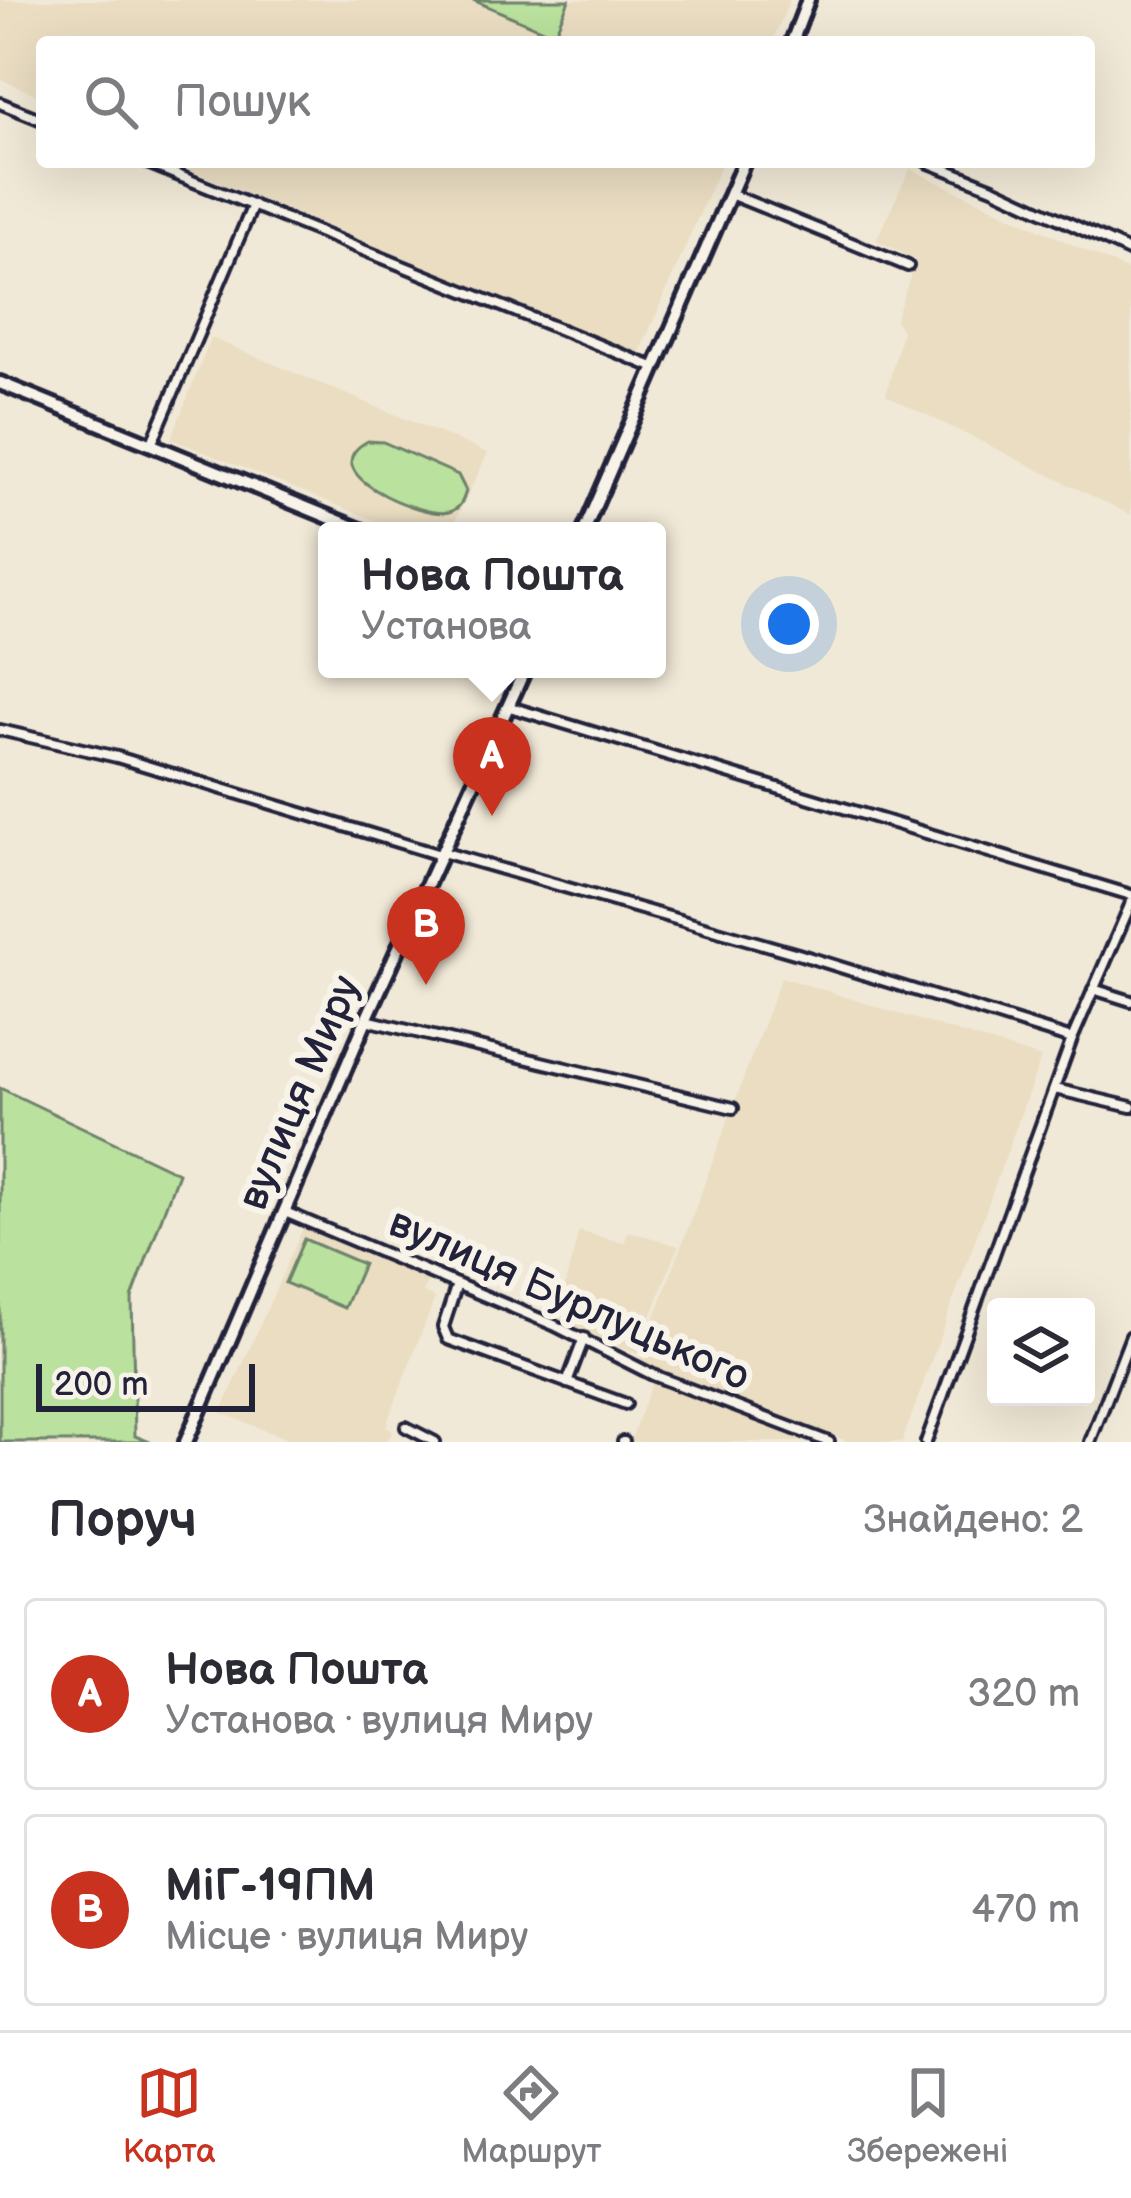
<!DOCTYPE html>
<html lang="uk">
<head>
<meta charset="utf-8">
<style>
  body { margin:0; font-family:"Balsamiq Sans",sans-serif; background:#f7f7f7; color:#2b2b33 }
  .controls { position:absolute; right:36px; bottom:36px; display:grid; overflow:hidden; border-radius:12px; box-shadow:0 12px 48px #0002 }
  .controls button { width:108px; height:108px; display:grid; place-items:center; padding:0; border:0; border-bottom:3px solid #e1e1e2; background:#fff; color:#2b2b33; font:60px sans-serif }
  .scale { position:absolute; left:36px; bottom:30px; width:219px; box-sizing:border-box; padding-left:12px; border:6px solid #22223b; border-top:0; font-size:33px; line-height:42px; white-space:nowrap; color:#22223b; -webkit-text-stroke:9px #f7f3e8; paint-order:stroke }
  .you { position:absolute; left:789px; top:624px; width:42px; height:42px; margin:-30px; border:9px solid #fff; border-radius:50%; background:#1a73e8; box-shadow:0 0 0 18px #1a73e833 }
  .badge { display:grid; place-items:center; width:78px; height:78px; border-radius:50%; background:#c8321e; color:#fff; font-size:39px; font-weight:700 }
  .pin { position:absolute; translate:-50% -99px; filter:drop-shadow(0 3px 6px #0008) }
  .pin::after { content:''; position:absolute; top:63px; width:42px; height:36px; background:inherit; clip-path:polygon(0 0,100% 0,50% 100%) }
  .popup { position:absolute; left:318px; top:522px; width:348px; height:156px; box-sizing:border-box; display:grid; place-content:center; border-radius:12px; background:#fff; filter:drop-shadow(0 3px 9px #0005); font-size:39px; white-space:nowrap; color:#7c7c81 }
  .popup b { font-size:45px; color:#2b2b33 }
  .popup::after { content:''; position:absolute; left:50%; top:100%; margin-left:-24px; border:24px solid transparent; border-top-color:#fff }
  .list { margin:0; padding:0; list-style:none }
  h2 { display:flex; justify-content:space-between; align-items:center; height:156px; margin:0; padding:0 48px; font-size:51px }
  h2 small { font-size:39px; font-weight:400; color:#7c7c81 }
  .list li { display:grid; grid-template-columns:78px 1fr auto; gap:36px; align-items:center; box-sizing:border-box; height:192px; margin:0 24px 24px; padding:0 24px; border:3px solid #e1e1e2; border-radius:12px }
  .list b { display:block; font-size:45px; white-space:nowrap }
  .list p { margin:0; font-size:39px; white-space:nowrap; color:#7c7c81 }
  .list em { font-size:39px; font-style:normal; color:#7c7c81 }
  .icon { flex:none; width:66px; height:66px; fill:none; stroke:currentColor; stroke-width:2; stroke-linecap:round; stroke-linejoin:round }
  .map { position:relative; flex:none; width:1131px; height:1442px; overflow:hidden }
  .search { position:absolute; background:#fff; box-shadow:0 12px 48px #0002; left:36px; right:36px; top:36px; height:132px; display:flex; align-items:center; gap:30px; box-sizing:border-box; padding:0 42px; border-radius:12px; color:#7c7c81; font-size:45px }
  .sheet { height:588px; background:#fff }
  nav { display:flex; justify-content:space-around; align-items:center; box-sizing:border-box; height:168px; border-top:3px solid #e1e1e2; background:#fff; font-size:33px; color:#7c7c81 }
  nav a { display:grid; justify-items:center; gap:6px }
  nav .on { color:#c8321e }
  .map>svg:first-child { display:block }
</style>
</head>
<body>
<div class="map">
<svg width="1131" height="1442" viewBox="0 0 1131 1442">
  <rect width="100%" height="100%" fill="#f1e9d7"/>
  <filter id="ink" filterUnits="userSpaceOnUse"><feTurbulence type="fractalNoise" baseFrequency=".00833" numOctaves="2"/><feDisplacementMap in="SourceGraphic" scale="24" xChannelSelector="R" yChannelSelector="G"/><feConvolveMatrix kernelMatrix="1 2 1 2 8 2 1 2 1" color-interpolation-filters="sRGB"/></filter>
  <g filter="url(#ink)">
    <!-- built -->
    <path fill="#eaddc2" d="M 0,0 L 790,0 L 772,42 L 42,42 L 42,97 L 0,79 Z
      M 170,162 L 722,162 L 639,354 Z
      M 910,169 L 1131,272 L 1131,515 L 886,395 L 902,331 L 895,320 L 916,260 L 876,240 Z
      M 211,338 L 488,453 L 450,531 L 402,531 L 171,439 Z
      M 781,977 L 1041,1058 L 902,1442 L 850,1442 L 638,1363 Z
      M 303,1228 L 429,1278 L 423,1293 L 435,1298 L 386,1426 L 393,1430 L 387,1442 L 295,1442 L 221,1413 Z
      M 579,1231 L 624,1243 L 629,1231 L 678,1246 L 637,1354 L 555,1322 Z
      M 652,1383 L 697,1399 L 813,1442 L 630,1442 Z"/>
    <!-- green -->
    <path fill="#bae19d" stroke="#6e826c" stroke-width="3" d="M 473,0 L 569,0 L 554,35 Z
      M 368,441 L 383,442 L 458,475 L 466,491 C 463,501 460,509 449,512 C 424,519 309,472 368,441 Z
      M 0,1088 L 178,1173 L 132,1298 L 135,1436 L 150,1442 L 0,1442 Z
      M 304,1239 L 363,1264 L 344,1308 L 285,1283 Z"/>
    <g fill="none" stroke-linecap="round" stroke-linejoin="round">
      <!-- street casing -->
      <g stroke="#22223b" stroke-width="16">
        <path id="street" d="M 0,103 L 42,120
          M 145,162 L 653,367
          M 927,162 L 993,188 L 1131,252
          M 730,194 L 908,266
          M 151,445 L 253,205
          M 510,707 L 1131,895
          M 0,730 L 117,757 L 440,855
          M 442,852 L 798,954 L 1072,1039
          M 1093,989 L 1131,1001
          M 366,1020 L 733,1108
          M 1055,1089 L 1131,1107
          M 285,1212 L 554,1325 L 653,1375 L 829,1442
          M 457,1284 L 443,1327 L 448,1339 L 626,1404
          M 567,1383 L 584,1338
          M 406,1427 L 435,1442
          M 623,1442 L 624,1442
          M 926,1442 L 1072,1039 L 1131,903
          M 1090,1442 L 1131,1336"/>
      </g>
      <!-- secondary casing -->
      <g stroke="#22223b" stroke-width="20">
        <path id="secondary" d="M 792,42 L 808,0
          M 0,383 L 363,531
          M 584,531 L 744,162
          M 186,1442 L 366,1020 L 525,669"/>
      </g>
      <!-- street -->
      <use href="#street" stroke="#f7f3e8" stroke-width="8"/>
      <!-- secondary -->
      <use href="#secondary" stroke="#f7f3e8" stroke-width="10"/>
    </g>
  </g>
  <g text-anchor="middle" dominant-baseline="central" stroke-width="12" stroke-linejoin="round" paint-order="stroke">
    <!-- street labels -->
    <g font-size="42" fill="#22223b" stroke="#f7f3e8">
      <text transform="translate(300 1093) rotate(-67)">вулиця Миру</text>
      <text transform="translate(569 1300) rotate(24)">вулиця Бурлуцького</text>
    </g>
  </g>
</svg>
<div class="controls">
<button><svg class="icon" aria-label="layers" viewBox="0 0 24 24"><path d="M12 4l9 5-9 5-9-5zM3 14l9 5 9-5"/></svg></button>
</div>
<div class="scale">200 m</div>
<div class="you"></div>
<div class="pin badge" style="left:492px;top:816px">A</div>
<div class="popup"><b>Нова Пошта</b>Установа</div>
<div class="pin badge" style="left:426px;top:985px">B</div>
<div class="search"><svg class="icon" aria-label="search" viewBox="0 0 24 24"><circle cx="10" cy="10" r="6"/><path d="M15 15l6 6"/></svg>Пошук</div>
</div>
<section class="sheet">
<h2>Поруч<small>Знайдено: 2</small></h2>
<ul class="list">
<li><span class="badge">A</span><div><b>Нова Пошта</b><p>Установа · вулиця Миру</p></div><em>320 m</em></li>
<li><span class="badge">B</span><div><b>МіГ-19ПМ</b><p>Місце · вулиця Миру</p></div><em>470 m</em></li>
</ul>
</section>
<nav>
<a class="on"><svg class="icon" aria-label="map" viewBox="0 0 24 24"><path d="M3 6l6-2 6 2 6-2v14l-6 2-6-2-6 2zM9 4v14M15 6v14"/></svg>Карта</a>
<a><svg class="icon" aria-label="directions" viewBox="0 0 24 24"><path d="M12 3l9 9-9 9-9-9zM9 14v-3h6M13 9l2 2-2 2"/></svg>Маршрут</a>
<a><svg class="icon" aria-label="saved" viewBox="0 0 24 24"><path d="M7 4h10v16l-5-4-5 4z"/></svg>Збережені</a>
</nav>
</body>
</html>
